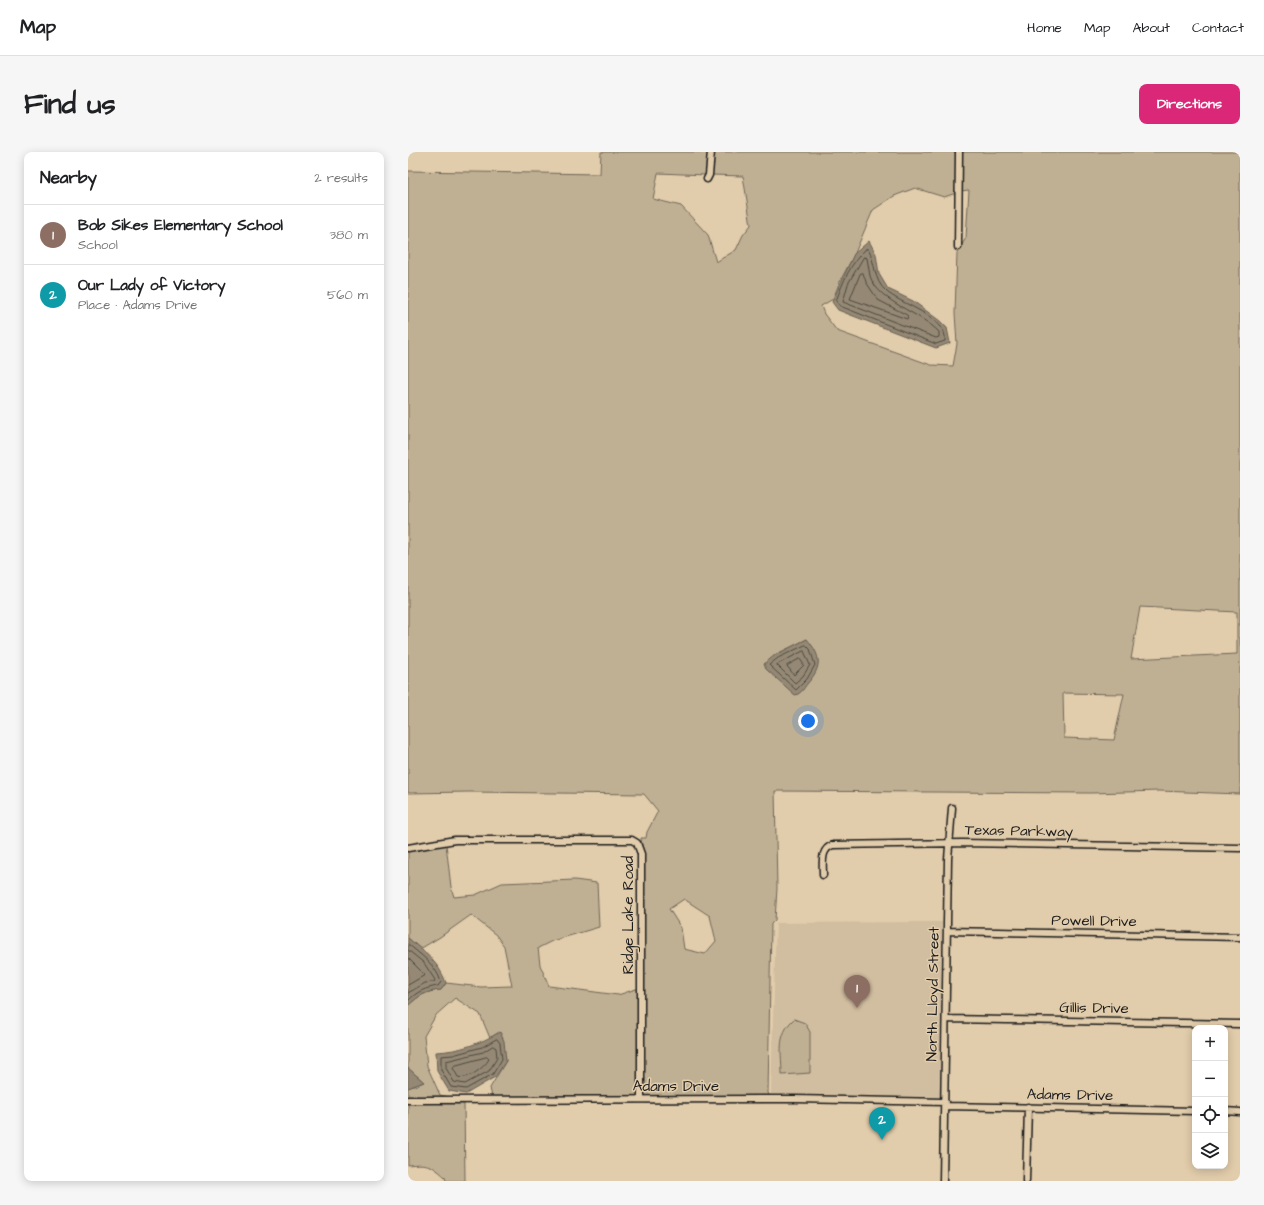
<!DOCTYPE html>
<html lang="en">
<head>
<meta charset="utf-8">
<style>
  body { margin:0; font-family:"Architects Daughter",sans-serif; background:#f6f6f6; color:#202124 }
  .controls { position:absolute; right:12px; bottom:12px; display:grid; overflow:hidden; border-radius:8px; box-shadow:0 2px 10px #0003 }
  .controls button { width:36px; height:36px; display:grid; place-items:center; padding:0; border:0; border-bottom:1px solid #e0e0e0; background:#fff; color:#202124; font:20px sans-serif }
  .you { position:absolute; left:400px; top:569px; width:14px; height:14px; margin:-10px; border:3px solid #fff; border-radius:50%; background:#1a73e8; box-shadow:0 0 0 6px #1a73e833 }
  .badge { display:grid; place-items:center; width:26px; height:26px; border-radius:50%; background:#db2777; color:#fff; font-size:13px; font-weight:700 }
  .pin { position:absolute; translate:-50% -33px; filter:drop-shadow(0 1px 2px #0008) }
  .pin::after { content:''; position:absolute; top:21px; width:14px; height:12px; background:inherit; clip-path:polygon(0 0,100% 0,50% 100%) }
  .list { margin:0; padding:0; list-style:none }
  h2 { display:flex; justify-content:space-between; align-items:center; height:52px; margin:0; padding:0 16px; font-size:17px }
  h2 small { font-size:13px; font-weight:400; color:#757577 }
  .list li { display:grid; grid-template-columns:26px 1fr auto; gap:12px; align-items:center; box-sizing:border-box; height:60px; padding:0 16px; border-top:1px solid #e0e0e0 }
  .list b { display:block; font-size:15px; white-space:nowrap }
  .list p { margin:0; font-size:13px; white-space:nowrap; color:#757577 }
  .list em { font-size:13px; font-style:normal; color:#757577 }
  .icon { flex:none; width:22px; height:22px; fill:none; stroke:currentColor; stroke-width:2; stroke-linecap:round; stroke-linejoin:round }
  .map { position:relative; flex:none; width:832px; height:1029px; overflow:hidden; border-radius:8px }
  header { display:flex; align-items:center; gap:24px; box-sizing:border-box; height:56px; padding:0 20px; background:#fff; border-bottom:1px solid #e0e0e0 }
  header strong { font-size:19px }
  nav { display:flex; gap:22px; margin-inline-start:auto; font-size:14px }
  .intro { display:flex; align-items:center; justify-content:space-between; box-sizing:border-box; height:96px; padding:0 24px }
  h1 { margin:0; font-size:28px }
  .button { padding:10px 18px; border-radius:8px; background:#db2777; color:#fff; font-size:14px; font-weight:700 }
  main { display:flex; gap:24px; padding:0 24px }
  aside { flex:1; background:#fff; border-radius:8px; box-shadow:0 2px 10px #0003 }
  .map>svg:first-child { display:block }
</style>
</head>
<body>
<header>
<strong>Map</strong>
<nav><a>Home</a><a>Map</a><a>About</a><a>Contact</a></nav>
</header>
<div class="intro"><h1>Find us</h1><a class="button">Directions</a></div>
<main>
<aside>
<h2>Nearby<small>2 results</small></h2>
<ul class="list">
<li><span class="badge" style="background:#8d6e63">1</span><div><b>Bob Sikes Elementary School</b><p>School</p></div><em>380 m</em></li>
<li><span class="badge" style="background:#0f9aa8">2</span><div><b>Our Lady of Victory</b><p>Place · Adams Drive</p></div><em>560 m</em></li>
</ul>
</aside>
<div class="map">
<svg width="832" height="1029" viewBox="0 0 832 1029">
  <rect width="100%" height="100%" fill="#e1ccab"/>
  <filter id="ink" filterUnits="userSpaceOnUse"><feTurbulence type="fractalNoise" baseFrequency=".025" numOctaves="2"/><feDisplacementMap in="SourceGraphic" scale="8" xChannelSelector="R" yChannelSelector="G"/><feConvolveMatrix kernelMatrix="1 2 1 2 8 2 1 2 1" color-interpolation-filters="sRGB"/></filter>
  <g filter="url(#ink)">
    <!-- built -->
    <path fill="#d1bd9f" d="M 534,770 L 532,945 L 363,942 L 368,771 Z"/>
    <!-- green -->
    <path fill="#c0b093" stroke="#6e6658" fill-rule="evenodd" d="M 193,0 L 300,0 L 299,23 L 250,21 L 245,47 L 273,54 L 300,83 L 308,110 L 328,98 L 335,83 L 343,73 L 335,24 L 304,23 L 305,0 L 549,0 L 548,41 L 536,45 L 507,36 L 486,44 L 465,58 L 447,101 L 432,129 L 425,147 L 413,154 L 416,162 L 429,179 L 523,213 L 545,214 L 549,192 L 547,161 L 549,101 L 558,86 L 561,38 L 553,39 L 554,0 L 832,0 L 832,642 L 751,639 L 683,641 L 367,639 L 369,736 L 367,768 L 363,772 L 360,941 L 362,944 L 236,944 L 235,702 L 233,686 L 238,686 L 239,680 L 250,659 L 236,642 L 61,640 L 0,641 L 0,19 L 192,22 ZM 732,455 L 829,460 L 829,502 L 723,507 ZM 399,487 L 366,524 L 358,517 L 367,503 ZM 655,541 L 716,542 L 706,588 L 656,586 ZM 276,747 L 302,764 L 308,789 L 297,802 L 276,797 L 273,776 L 261,757 Z
      M 38,692 L 43,735 L 46,745 L 67,743 L 94,731 L 167,728 L 189,731 L 191,775 L 144,789 L 130,796 L 132,813 L 141,834 L 210,843 L 231,836 L 231,944 L 84,945 L 82,936 L 98,909 L 91,880 L 82,886 L 72,862 L 47,846 L 28,863 L 16,884 L 19,914 L 32,943 L 47,946 L 0,945 L 0,936 L 16,930 L 0,916 L 0,854 C 10,844 18,839 33,838 L 38,831 L 73,835 L 104,834 L 96,794 L 88,783 L 63,763 L 32,785 L 12,797 L 0,786 L 0,699 Z
      M 386,867 L 397,871 L 402,880 L 402,921 L 374,923 C 374,901 368,883 386,867 Z
      M 0,951 L 56,952 L 57,1029 L 38,1029 L 37,1025 C 23,1012 19,1011 0,1013 Z"/>
    <!-- water -->
    <path fill="#958974" stroke="#655d51" d="M 461,89 L 468,102 L 471,122 L 480,137 L 505,149 L 532,169 L 539,176 L 542,191 L 528,196 L 430,158 L 424,150 L 446,102 Z
      M 399,487 C 414,505 414,515 399,532 C 396,536 393,542 387,543 L 358,517 L 356,512 L 367,503 Z
      M 0,786 C 16,800 31,810 38,831 L 33,838 C 18,839 10,844 0,854 Z
      M 92,880 L 96,889 L 98,909 L 87,925 L 58,942 L 41,939 L 29,919 L 28,900 C 51,899 71,892 92,880 Z
      M 0,916 L 16,930 L 0,936 Z"/>
    <g fill="none" stroke-linecap="round" stroke-linejoin="round">
      <!-- shore -->
      <path stroke="#4c483f" stroke-width="1" d="M 458,97 L 460,97 C 468,111 465,128 478,139 C 491,152 541,165 537,189 L 528,192 L 432,154 L 428,149 C 435,130 443,110 458,97 Z
        M 456,105 L 459,106 C 460,112 461,118 462,124 C 470,150 512,160 531,180 L 531,185 L 528,186 L 435,150 L 440,132 Z
        M 455,121 L 458,130 L 470,148 L 497,162 L 500,164 L 499,167 L 442,147 L 452,122 Z
        M 398,493 L 402,497 L 407,513 L 399,527 L 388,538 L 361,513 L 370,506 Z
        M 396,499 L 402,513 L 395,524 L 387,531 L 369,513 Z
        M 392,507 L 396,513 L 386,523 L 379,514 Z
        M 0,792 C 13,803 28,813 33,830 L 30,834 C 18,836 9,839 0,849
        M 0,798 L 16,811 L 27,828 L 26,830 L 17,831 L 0,841
        M 0,806 L 17,823 L 0,833
        M 89,887 L 92,891 L 94,907 L 85,922 L 58,937 L 43,935 L 33,918 L 33,904 L 45,903 L 74,895 Z
        M 85,894 L 88,896 L 89,906 L 81,919 L 57,932 L 46,930 L 38,916 L 38,909 L 75,900 Z
        M 79,905 L 81,907 C 76,916 60,928 50,925 L 45,916 L 46,914 Z"/>
      <!-- street casing -->
      <g stroke="#1c1c1c" stroke-width="9">
        <path id="street" d="M 299,27 L 301,23 L 303,0
          M 550,95 L 551,0
          M 0,696 L 47,688 L 224,688 L 229,691 L 233,702 L 233,947
          M 415,723 C 415,712 412,697 425,693 L 554,691 L 832,696
          M 539,779 L 832,785
          M 538,867 L 832,872
          M 0,948 L 387,947 L 537,950
          M 537,954 L 787,959
          M 817,959 L 832,960
          M 535,1029 L 540,707 L 544,656
          M 618,1029 L 620,955"/>
      </g>
      <!-- street -->
      <use href="#street" stroke="#e1ccab" stroke-width="6"/>
    </g>
  </g>
  <g text-anchor="middle" dominant-baseline="central" stroke-width="3" stroke-linejoin="round" paint-order="stroke">
    <!-- street labels -->
    <g font-size="15" fill="#1c1c1c" stroke="#e1ccab">
      <text transform="translate(611 679) rotate(1)">Texas Parkway</text>
      <text transform="translate(220 763) rotate(-90)">Ridge Lake Road</text>
      <text transform="translate(686 769) rotate(1)">Powell Drive</text>
      <text transform="translate(525 842) rotate(-89)">North Lloyd Street</text>
      <text transform="translate(686 856) rotate(1)">Gillis Drive</text>
      <text x="268" y="934">Adams Drive</text>
      <text transform="translate(662 943) rotate(1)">Adams Drive</text>
    </g>
  </g>
</svg>
<div class="controls">
<button>+</button>
<button>−</button>
<button><svg class="icon" aria-label="locate" viewBox="0 0 24 24"><circle cx="12" cy="12" r="6"/><path d="M12 2v4M12 18v4M2 12h4M18 12h4"/></svg></button>
<button><svg class="icon" aria-label="layers" viewBox="0 0 24 24"><path d="M12 4l9 5-9 5-9-5zM3 14l9 5 9-5"/></svg></button>
</div>
<div class="you"></div>
<div class="pin badge" style="left:449px;top:856px;background:#8d6e63">1</div>
<div class="pin badge" style="left:474px;top:988px;background:#0f9aa8">2</div>
</div>
</main>
</body>
</html>
